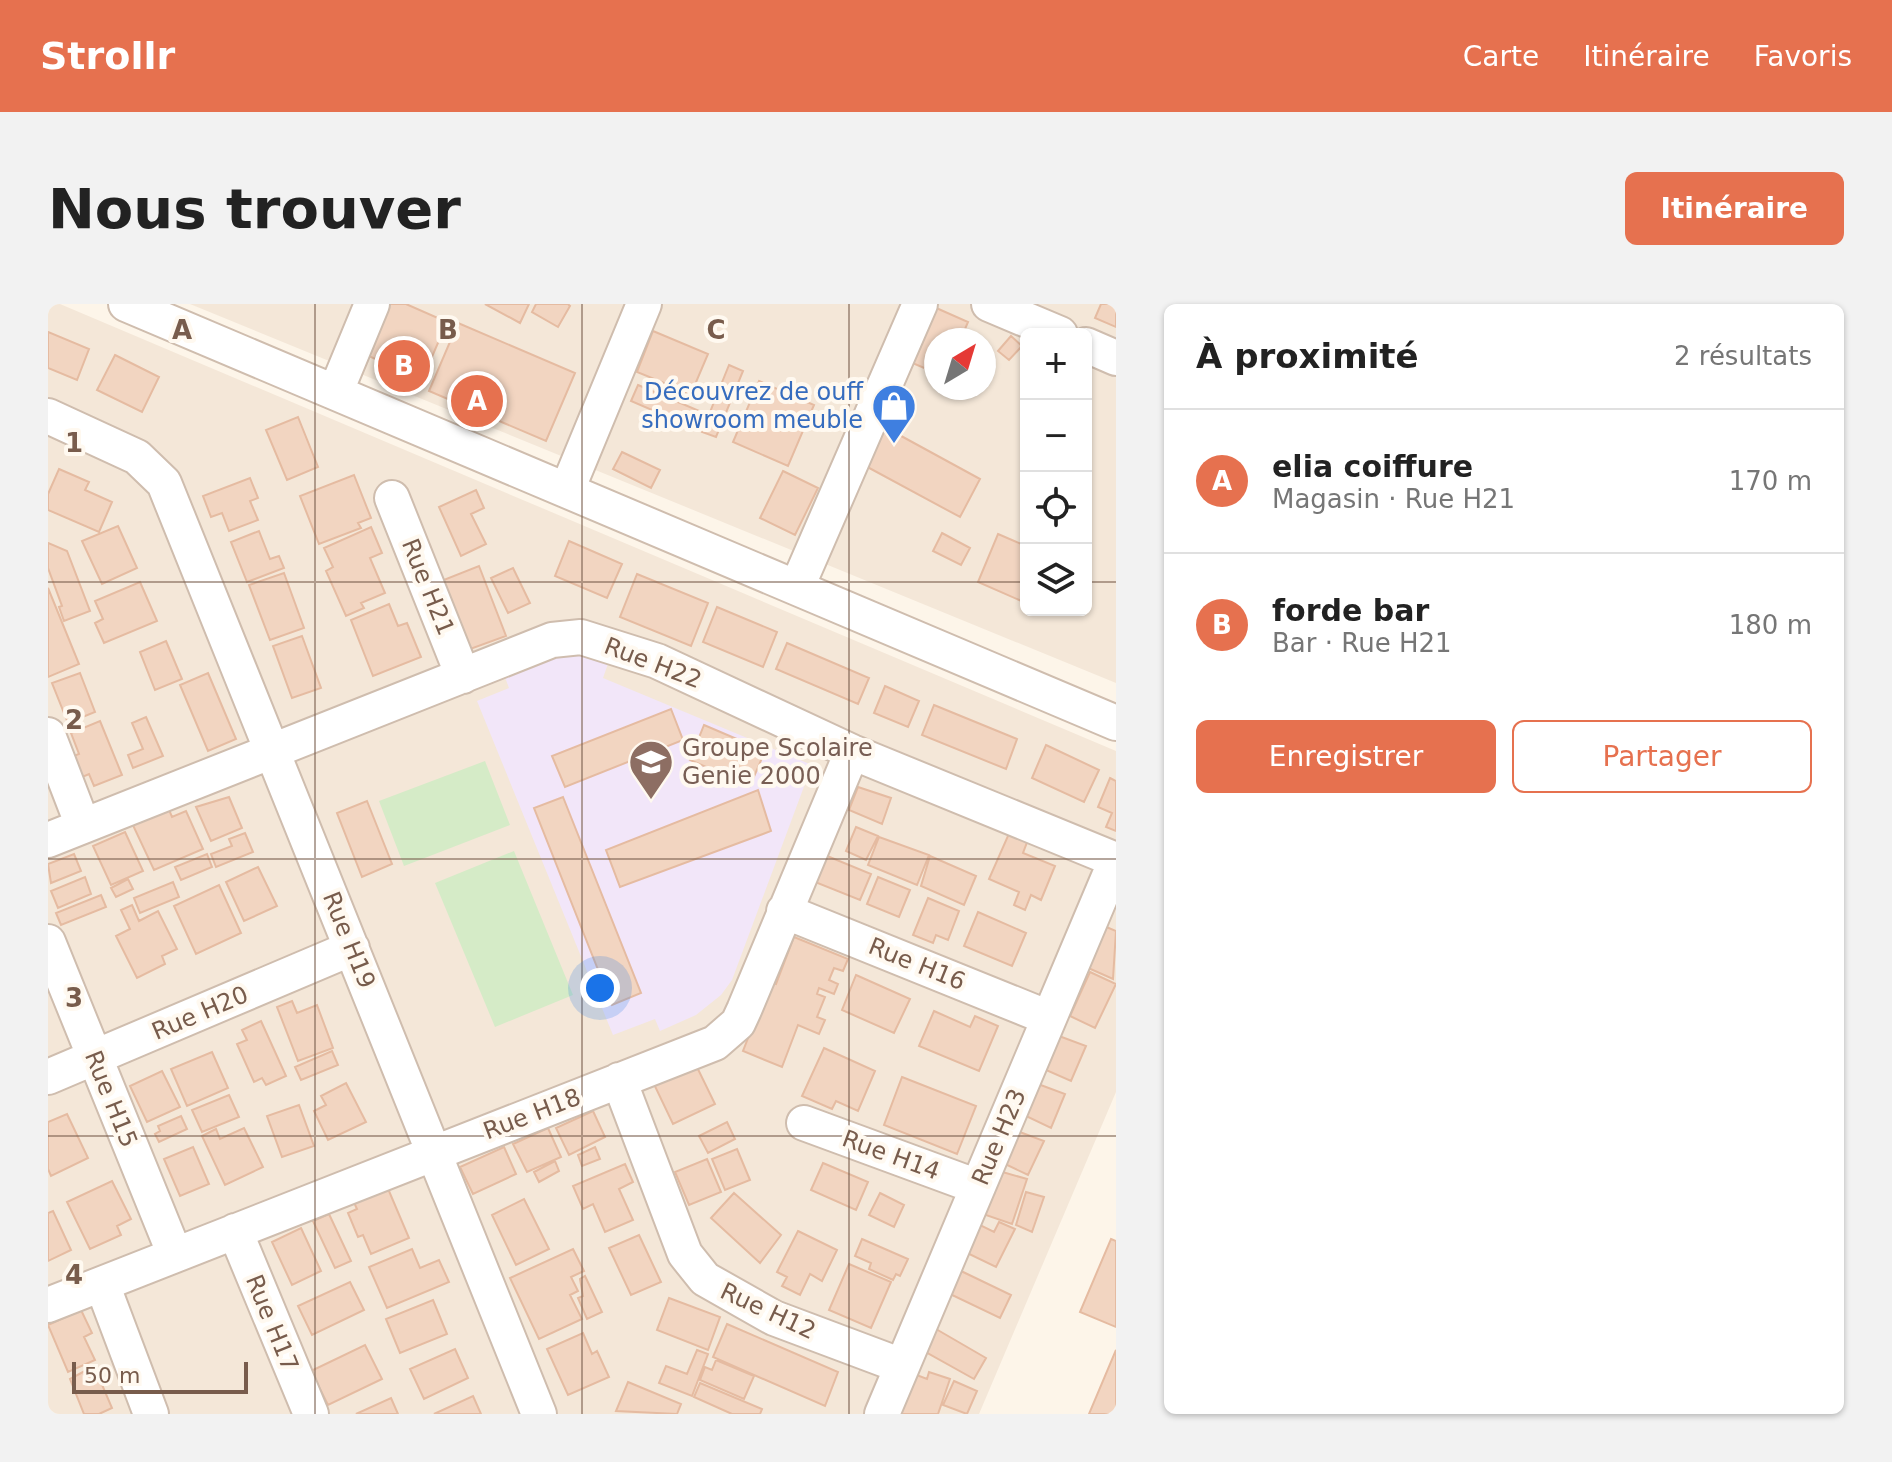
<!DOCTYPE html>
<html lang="fr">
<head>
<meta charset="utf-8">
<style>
  body { margin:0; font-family:"DejaVu Sans",sans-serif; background:#f2f2f2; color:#222 }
  .controls { position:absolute; right:24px; top:24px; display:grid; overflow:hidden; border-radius:12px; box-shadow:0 2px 6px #0004 }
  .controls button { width:72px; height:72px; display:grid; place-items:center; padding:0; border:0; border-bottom:2px solid #e0e0e0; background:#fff; color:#222; font:40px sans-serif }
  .compass { position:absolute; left:876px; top:24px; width:72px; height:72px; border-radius:50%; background:#fff; box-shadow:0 2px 6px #0004; rotate:38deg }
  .scale { position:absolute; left:24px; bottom:20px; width:176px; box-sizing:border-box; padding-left:8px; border:4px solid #785c4c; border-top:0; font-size:22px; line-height:28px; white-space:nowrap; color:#785c4c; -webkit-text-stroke:6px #fff9f0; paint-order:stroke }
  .you { position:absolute; left:552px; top:684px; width:28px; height:28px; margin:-20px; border:6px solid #fff; border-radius:50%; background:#1a73e8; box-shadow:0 0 0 12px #1a73e833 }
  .badge { display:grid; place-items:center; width:52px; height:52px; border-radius:50%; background:#e6714f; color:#fff; font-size:26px; font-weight:700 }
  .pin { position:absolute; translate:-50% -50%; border:4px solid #fff; box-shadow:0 2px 8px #0006 }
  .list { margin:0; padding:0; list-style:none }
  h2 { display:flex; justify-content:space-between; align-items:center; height:104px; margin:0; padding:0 32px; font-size:34px }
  h2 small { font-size:26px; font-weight:400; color:#767676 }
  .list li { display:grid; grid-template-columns:52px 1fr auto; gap:24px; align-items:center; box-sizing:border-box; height:144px; padding:0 32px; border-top:2px solid #e0e0e0 }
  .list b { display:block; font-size:30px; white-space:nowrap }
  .list p { margin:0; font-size:26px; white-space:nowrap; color:#767676 }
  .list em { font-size:26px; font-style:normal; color:#767676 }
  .actions { display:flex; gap:16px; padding:24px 32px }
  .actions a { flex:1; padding:18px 0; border:2px solid #e6714f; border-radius:12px; text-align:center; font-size:28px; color:#e6714f }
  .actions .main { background:#e6714f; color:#fff }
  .icon { flex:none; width:44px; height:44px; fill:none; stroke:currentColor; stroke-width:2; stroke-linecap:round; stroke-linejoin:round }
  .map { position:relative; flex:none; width:1068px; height:1110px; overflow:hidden; border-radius:12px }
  header { display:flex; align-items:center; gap:48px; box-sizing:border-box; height:112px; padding:0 40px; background:#e6714f; color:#fff }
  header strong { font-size:38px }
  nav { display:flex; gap:44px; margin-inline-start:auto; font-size:28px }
  .intro { display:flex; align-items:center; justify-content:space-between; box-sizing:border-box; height:192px; padding:0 48px }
  h1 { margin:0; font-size:56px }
  .button { padding:20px 36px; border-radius:12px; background:#e6714f; color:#fff; font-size:28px; font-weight:700 }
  main { display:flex; gap:48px; padding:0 48px }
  aside { flex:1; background:#fff; border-radius:12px; box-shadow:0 2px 6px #0004 }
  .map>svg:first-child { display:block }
</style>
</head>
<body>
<header>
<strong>Strollr</strong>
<nav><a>Carte</a><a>Itinéraire</a><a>Favoris</a></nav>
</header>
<div class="intro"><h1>Nous trouver</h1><a class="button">Itinéraire</a></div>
<main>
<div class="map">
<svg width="1068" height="1110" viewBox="0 0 1068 1110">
  <rect width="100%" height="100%" fill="#fdf5e9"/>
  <!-- residential -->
  <path fill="#f4e7d8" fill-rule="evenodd" d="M 0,0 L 12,0 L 1068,447 L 1068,788 L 931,1110 L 0,1110 Z
    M 142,0 L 1068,0 L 1068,379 ZM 978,30 L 1038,30 L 1038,306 L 978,306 ZM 888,36 L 936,36 L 936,84 L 888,84 Z"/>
  <!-- education -->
  <path fill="#f2e6f9" d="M 518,346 L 562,354 L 555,374 L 764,461 L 684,676 L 673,691 L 648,711 L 612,727 L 607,715 L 565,731 L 429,397 L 461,384 L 455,368 Z"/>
  <!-- green -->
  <path fill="#d5ebc7" d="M 437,457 L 462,521 L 356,562 L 331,497 Z
    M 466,547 L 525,691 L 447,723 L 387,579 Z"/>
  <!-- building -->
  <path fill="#f2d5c1" stroke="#e5bba1" stroke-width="2" d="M 336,0 L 358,0 L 399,18 L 374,76 L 314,49 Z
    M 437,0 L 481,0 L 472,19 Z
    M 488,0 L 520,0 L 522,2 L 510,23 L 484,8 Z
    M 1053,0 L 1068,0 L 1068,23 L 1047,14 Z
    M 886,3 L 920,18 L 914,32 L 924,36 L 888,36 L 888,69 L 862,58 Z
    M 410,19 L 527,69 L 498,137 L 381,87 Z
    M 605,27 L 660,50 L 643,90 L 589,68 Z
    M 0,28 L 41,45 L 29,76 L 0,64 Z
    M 963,32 L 974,42 L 961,56 L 950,47 Z
    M 67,51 L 111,73 L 94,108 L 49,86 Z
    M 681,61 L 695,67 L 668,133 L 654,128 Z
    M 711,77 L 766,101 L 740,162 L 685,138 Z
    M 590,81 L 656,109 L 648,125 L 583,97 Z
    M 250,113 L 270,163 L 239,176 L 218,126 Z
    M 833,121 L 932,175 L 912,213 L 812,159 Z
    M 574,148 L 612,166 L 603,184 L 565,165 Z
    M 11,165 L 41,178 L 37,186 L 64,198 L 51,228 L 0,206 L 0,190 Z
    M 735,167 L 770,184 L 747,231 L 712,214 Z
    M 306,171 L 323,214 L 310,219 L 313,224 L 271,240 L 252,192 Z
    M 202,174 L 210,194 L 202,197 L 210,216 L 181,227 L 174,209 L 163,213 L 155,192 Z
    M 428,186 L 436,204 L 423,210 L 438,240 L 413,252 L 391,203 Z
    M 70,222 L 89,264 L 54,280 L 34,237 Z
    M 323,223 L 334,249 L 322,254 L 337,289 L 313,299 L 316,304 L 298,312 L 278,267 L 285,263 L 276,244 Z
    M 211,227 L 222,255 L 231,252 L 236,264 L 199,278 L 183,238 Z
    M 894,229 L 922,244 L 913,261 L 885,247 Z
    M 950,230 L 978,242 L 978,299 L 930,278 Z
    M 521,237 L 574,260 L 559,294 L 507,272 Z
    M 0,239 L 19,247 L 42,307 L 16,317 L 11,303 L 14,302 L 0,264 Z
    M 431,262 L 458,332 L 414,348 L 388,279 Z
    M 465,264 L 482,299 L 460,309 L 443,274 Z
    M 236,269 L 256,324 L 222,336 L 201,281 Z
    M 589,270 L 660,299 L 643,342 L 572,313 Z
    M 92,278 L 109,317 L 56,339 L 47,319 L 55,315 L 47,297 Z
    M 0,284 L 31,360 L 0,373 Z
    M 341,300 L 350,322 L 359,319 L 373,353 L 325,372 L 303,316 Z
    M 669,303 L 729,328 L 715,363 L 655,338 Z
    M 254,332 L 273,384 L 244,394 L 225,342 Z
    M 118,337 L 134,375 L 107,386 L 92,348 Z
    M 739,339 L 821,374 L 810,400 L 728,365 Z
    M 32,369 L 47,408 L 20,419 L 4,379 Z
    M 160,369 L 188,435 L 160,447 L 132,381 Z
    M 837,382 L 871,397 L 860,423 L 826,409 Z
    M 886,401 L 969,435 L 958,465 L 874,431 Z
    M 623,405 L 635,436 L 517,483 L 504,452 Z
    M 98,413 L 115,452 L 85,464 L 80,451 L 95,445 L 84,419 Z
    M 52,417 L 74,471 L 46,482 L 41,470 L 32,474 L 23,453 L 31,450 L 23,429 Z
    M 656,421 L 717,447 L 702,482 L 642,456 Z
    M 998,441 L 1051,466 L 1036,498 L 984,474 Z
    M 1062,474 L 1068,477 L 1068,527 L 1058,523 L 1064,509 L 1050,503 Z
    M 810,483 L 843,494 L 834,520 L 801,506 Z
    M 710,486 L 723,527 L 572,583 L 558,546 Z
    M 181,493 L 194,524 L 163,537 L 148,503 Z
    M 515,493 L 593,689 L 564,701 L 486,504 Z
    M 319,497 L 344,560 L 314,573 L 289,509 Z
    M 119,501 L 124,513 L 138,507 L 155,545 L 106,566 L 83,517 Z
    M 808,523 L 830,532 L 818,556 L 798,547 Z
    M 963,525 L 981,533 L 975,549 L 1007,562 L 993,596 L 983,591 L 977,606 L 966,601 L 971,588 L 941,575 Z
    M 77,528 L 95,567 L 63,581 L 45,542 Z
    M 197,529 L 205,548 L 168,563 L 163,550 L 184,542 L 181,535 Z
    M 831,533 L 881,551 L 869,581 L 820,561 Z
    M 767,547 L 823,570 L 812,596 L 757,574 Z
    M 26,550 L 33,567 L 3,579 L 0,560 Z
    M 159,550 L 164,563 L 133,576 L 127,563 Z
    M 882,552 L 928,572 L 916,601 L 873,582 Z
    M 210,563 L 229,602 L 196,617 L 178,578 Z
    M 37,573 L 43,590 L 10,604 L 3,587 Z
    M 830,573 L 862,586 L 851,613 L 819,600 Z
    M 80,575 L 85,585 L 68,593 L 63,584 Z
    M 125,578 L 131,593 L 92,609 L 86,594 Z
    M 171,581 L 193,629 L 148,650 L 126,602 Z
    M 53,591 L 58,603 L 13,621 L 8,609 Z
    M 880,594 L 911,607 L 900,636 L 888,631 L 885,639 L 865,631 Z
    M 84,601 L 91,617 L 110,607 L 129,645 L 114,652 L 117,660 L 89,674 L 68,632 L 82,625 L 73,606 Z
    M 930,608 L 978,629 L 964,662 L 916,642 Z
    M 1056,622 L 1068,627 L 1065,675 L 1038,663 Z
    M 746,633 L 800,655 L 795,667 L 786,664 L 781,676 L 790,680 L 786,690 L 771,684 L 769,690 L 777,693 L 769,713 L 777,716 L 771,730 L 750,721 L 734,763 L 695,747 L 722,678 L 728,680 Z
    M 1042,668 L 1068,680 L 1047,724 L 1022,712 Z
    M 808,671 L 862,695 L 846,729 L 794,706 Z
    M 244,697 L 249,709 L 269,701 L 285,744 L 250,757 L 229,703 Z
    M 886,707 L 922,723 L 927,712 L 950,722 L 931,767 L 871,742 Z
    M 213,717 L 238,772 L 218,781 L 214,774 L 206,778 L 189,740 L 199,736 L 194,726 Z
    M 1011,732 L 1038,742 L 1023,777 L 998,766 Z
    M 776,744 L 827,767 L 810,807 L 788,797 L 784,805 L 754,792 Z
    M 284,747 L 290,761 L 253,776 L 247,763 Z
    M 164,748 L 180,784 L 139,802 L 123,765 Z
    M 646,757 L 667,800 L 625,820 L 604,776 Z
    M 114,767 L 132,803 L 99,818 L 82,782 Z
    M 854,773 L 928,802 L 909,850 L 836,821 Z
    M 298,779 L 318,818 L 280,836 L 266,807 L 278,801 L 273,792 Z
    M 990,780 L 1017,790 L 1003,824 L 978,812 Z
    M 181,791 L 191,813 L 154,828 L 144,806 Z
    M 251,801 L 266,842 L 234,853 L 219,812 Z
    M 545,807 L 557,833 L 521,851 L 508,824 Z
    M 19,810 L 40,854 L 3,872 L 0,865 L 0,818 Z
    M 133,812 L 139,825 L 111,838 L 107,830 L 112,827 L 110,822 Z
    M 679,818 L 687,835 L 660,849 L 651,832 Z
    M 196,824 L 215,863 L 177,881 L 154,832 L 168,825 L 172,835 Z
    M 500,824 L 513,853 L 479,868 L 465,840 Z
    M 969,827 L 996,837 L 980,871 L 957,860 Z
    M 145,843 L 161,880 L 132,892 L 116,855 Z
    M 456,843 L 468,870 L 425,890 L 412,863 Z
    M 547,843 L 552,855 L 534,862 L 530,851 Z
    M 689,845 L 702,876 L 677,886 L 664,855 Z
    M 659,855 L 673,888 L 641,901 L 627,868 Z
    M 507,857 L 511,867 L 491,878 L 486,868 Z
    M 775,859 L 820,878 L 808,906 L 763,886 Z
    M 577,860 L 585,878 L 571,885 L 585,916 L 557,928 L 545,900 L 535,905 L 525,882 Z
    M 951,867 L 979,875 L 964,920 L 932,909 Z
    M 64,877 L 83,915 L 69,922 L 73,931 L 42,945 L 19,898 Z
    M 338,880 L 361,934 L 323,950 L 315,931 L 310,933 L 300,909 L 309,905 L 304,894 Z
    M 978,888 L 996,893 L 984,928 L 968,921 Z
    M 686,889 L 733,931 L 712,959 L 663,914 Z
    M 832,889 L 856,901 L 846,923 L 821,911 Z
    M 476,895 L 501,945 L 468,961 L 444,911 Z
    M 5,907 L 23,946 L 0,957 L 0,909 Z
    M 281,910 L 303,957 L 287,964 L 265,917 Z
    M 951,918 L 967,925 L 948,963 L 915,947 L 928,919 L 946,928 Z
    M 253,924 L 273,967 L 244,981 L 224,938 Z
    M 750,927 L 789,946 L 774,977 L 762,970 L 752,991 L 734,982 L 739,973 L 729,968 Z
    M 591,931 L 613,978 L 583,991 L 561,944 Z
    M 814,935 L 860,955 L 852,972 L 848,970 L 845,976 L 821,965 L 823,959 L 807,952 Z
    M 1063,935 L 1068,937 L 1068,1023 L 1032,1008 Z
    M 364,945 L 372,964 L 391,956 L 401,978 L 339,1004 L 321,963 Z
    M 525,945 L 536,967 L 523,973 L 530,987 L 522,991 L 534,1015 L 491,1035 L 462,974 Z
    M 801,960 L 843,978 L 823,1024 L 781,1006 Z
    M 913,967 L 963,991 L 952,1014 L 902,990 Z
    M 537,972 L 554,1008 L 539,1015 L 530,994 L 535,992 L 532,975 Z
    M 302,978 L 316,1006 L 264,1031 L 250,1002 Z
    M 621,994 L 672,1013 L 660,1046 L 609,1026 Z
    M 385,996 L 399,1030 L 352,1049 L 338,1015 Z
    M 33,1006 L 44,1029 L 36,1033 L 47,1056 L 20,1068 L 0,1021 Z
    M 679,1020 L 790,1068 L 777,1102 L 665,1053 Z
    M 888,1025 L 938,1054 L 926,1075 L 876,1047 Z
    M 535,1029 L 544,1050 L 549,1047 L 561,1073 L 520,1091 L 499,1045 Z
    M 317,1041 L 334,1075 L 280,1101 L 263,1067 Z
    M 407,1045 L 420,1074 L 376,1095 L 362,1065 Z
    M 649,1046 L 660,1050 L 644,1092 L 611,1079 L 618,1062 L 639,1070 Z
    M 1068,1046 L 1068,1110 L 1041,1110 Z
    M 668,1056 L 706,1072 L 696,1095 L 652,1076 L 657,1063 L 664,1066 Z
    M 46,1062 L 64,1104 L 51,1110 L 36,1110 L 22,1075 Z
    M 858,1067 L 879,1075 L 881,1068 L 902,1075 L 890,1110 L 852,1110 Z
    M 906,1077 L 929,1087 L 919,1110 L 895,1101 Z
    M 580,1078 L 633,1100 L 629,1110 L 568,1107 Z
    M 652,1079 L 714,1105 L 712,1110 L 684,1110 L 646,1093 Z
    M 425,1092 L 433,1110 L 386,1110 Z
    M 343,1094 L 350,1110 L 308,1110 Z"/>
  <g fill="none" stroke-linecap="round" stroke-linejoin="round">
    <!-- minor casing -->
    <g stroke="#cfbdae" stroke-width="38">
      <path id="minor" d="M 78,0 L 1068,419
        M 941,0 L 1012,30
        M 1038,41 L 1068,54
        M 288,87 L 324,0
        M 0,112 L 89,153 L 116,179 L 491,1110
        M 519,186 L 596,0
        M 344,194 L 415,372
        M 749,283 L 872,0
        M 0,431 L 35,522
        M 0,536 L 504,336 L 533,333 L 609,357 L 804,448 L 1068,556
        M 736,607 L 1001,714
        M 0,638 L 127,951
        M 0,773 L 304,644
        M 571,776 L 637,950 L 657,975 L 726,1014 L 854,1062
        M 756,819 L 930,883
        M 187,927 L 263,1110
        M 54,980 L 103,1110
        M 0,1001 L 667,739 L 690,719 L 696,706 L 804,448
        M 834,1110 L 1068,556"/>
    </g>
    <!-- minor -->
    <use href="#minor" stroke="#fff" stroke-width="34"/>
  </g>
  <!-- grid -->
  <path fill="none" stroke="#785c4c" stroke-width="2" stroke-opacity="0.55" d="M 267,0 L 267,1110M 534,0 L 534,1110M 801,0 L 801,1110M 0,278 L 978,278M 1038,278 L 1068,278M 0,555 L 1068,555M 0,832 L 1068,832"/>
  <!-- icons -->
  <defs>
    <g id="shop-pin" transform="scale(2.3)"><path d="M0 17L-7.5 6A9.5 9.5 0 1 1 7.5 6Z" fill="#3f7fe0" stroke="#fff9f0"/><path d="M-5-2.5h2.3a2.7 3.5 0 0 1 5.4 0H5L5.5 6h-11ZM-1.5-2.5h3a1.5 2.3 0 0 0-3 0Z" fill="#fff"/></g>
    <g id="school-pin" transform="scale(2.3)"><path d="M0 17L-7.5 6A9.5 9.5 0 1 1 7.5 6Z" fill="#8d6e63" stroke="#fff9f0"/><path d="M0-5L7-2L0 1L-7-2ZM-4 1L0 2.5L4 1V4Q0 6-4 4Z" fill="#fff"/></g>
  </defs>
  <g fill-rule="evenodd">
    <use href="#shop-pin" x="846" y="102"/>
    <use href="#school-pin" x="603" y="458"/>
  </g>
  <g text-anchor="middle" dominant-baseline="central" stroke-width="8" stroke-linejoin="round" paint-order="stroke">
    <!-- shop labels -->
    <g font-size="24" fill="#366cbe" stroke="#fff9f0" text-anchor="end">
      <text x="815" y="88">Découvrez de ouff<tspan x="815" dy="28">showroom meuble</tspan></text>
    </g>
    <!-- street labels -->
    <g font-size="24" fill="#785c4c" stroke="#fff9f0">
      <text transform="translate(380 283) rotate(68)">Rue H21</text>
      <text transform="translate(605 359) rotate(21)">Rue H22</text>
      <text transform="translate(301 636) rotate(68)">Rue H19</text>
      <text transform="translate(869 660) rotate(22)">Rue H16</text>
      <text transform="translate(152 709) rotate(-23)">Rue H20</text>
      <text transform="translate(63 795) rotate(68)">Rue H15</text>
      <text transform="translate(484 810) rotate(-21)">Rue H18</text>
      <text transform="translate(951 833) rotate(-67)">Rue H23</text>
      <text transform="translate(843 851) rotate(20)">Rue H14</text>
      <text transform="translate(720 1007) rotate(25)">Rue H12</text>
      <text transform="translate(224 1019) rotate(68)">Rue H17</text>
    </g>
    <!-- education labels -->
    <g font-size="24" fill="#785e54" stroke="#fff9f0" text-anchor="start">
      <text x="634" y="444">Groupe Scolaire<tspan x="634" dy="28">Genie 2000</tspan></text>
    </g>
  </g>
  <g font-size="26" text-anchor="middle" font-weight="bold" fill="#785c4c" stroke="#fff9f0" stroke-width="8" stroke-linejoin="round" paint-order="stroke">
    <text x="134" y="35">A</text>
    <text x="400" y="35">B</text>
    <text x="668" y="35">C</text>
    <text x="26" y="148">1</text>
    <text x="26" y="425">2</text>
    <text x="26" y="703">3</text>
    <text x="26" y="980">4</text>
  </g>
</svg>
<div class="controls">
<button>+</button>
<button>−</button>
<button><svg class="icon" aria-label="locate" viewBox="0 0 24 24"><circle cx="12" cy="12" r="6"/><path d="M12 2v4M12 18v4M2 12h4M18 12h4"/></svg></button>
<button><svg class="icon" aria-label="layers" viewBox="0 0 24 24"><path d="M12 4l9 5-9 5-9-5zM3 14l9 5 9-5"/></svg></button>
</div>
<svg class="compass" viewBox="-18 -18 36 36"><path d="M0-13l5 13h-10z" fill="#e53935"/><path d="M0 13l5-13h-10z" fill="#767676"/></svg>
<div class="scale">50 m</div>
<div class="you"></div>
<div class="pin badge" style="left:429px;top:97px">A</div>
<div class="pin badge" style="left:356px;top:62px">B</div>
</div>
<aside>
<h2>À proximité<small>2 résultats</small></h2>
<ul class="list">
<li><span class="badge">A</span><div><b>elia coiffure</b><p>Magasin · Rue H21</p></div><em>170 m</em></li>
<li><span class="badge">B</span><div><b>forde bar</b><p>Bar · Rue H21</p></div><em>180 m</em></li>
</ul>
<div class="actions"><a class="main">Enregistrer</a><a>Partager</a></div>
</aside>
</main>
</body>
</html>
